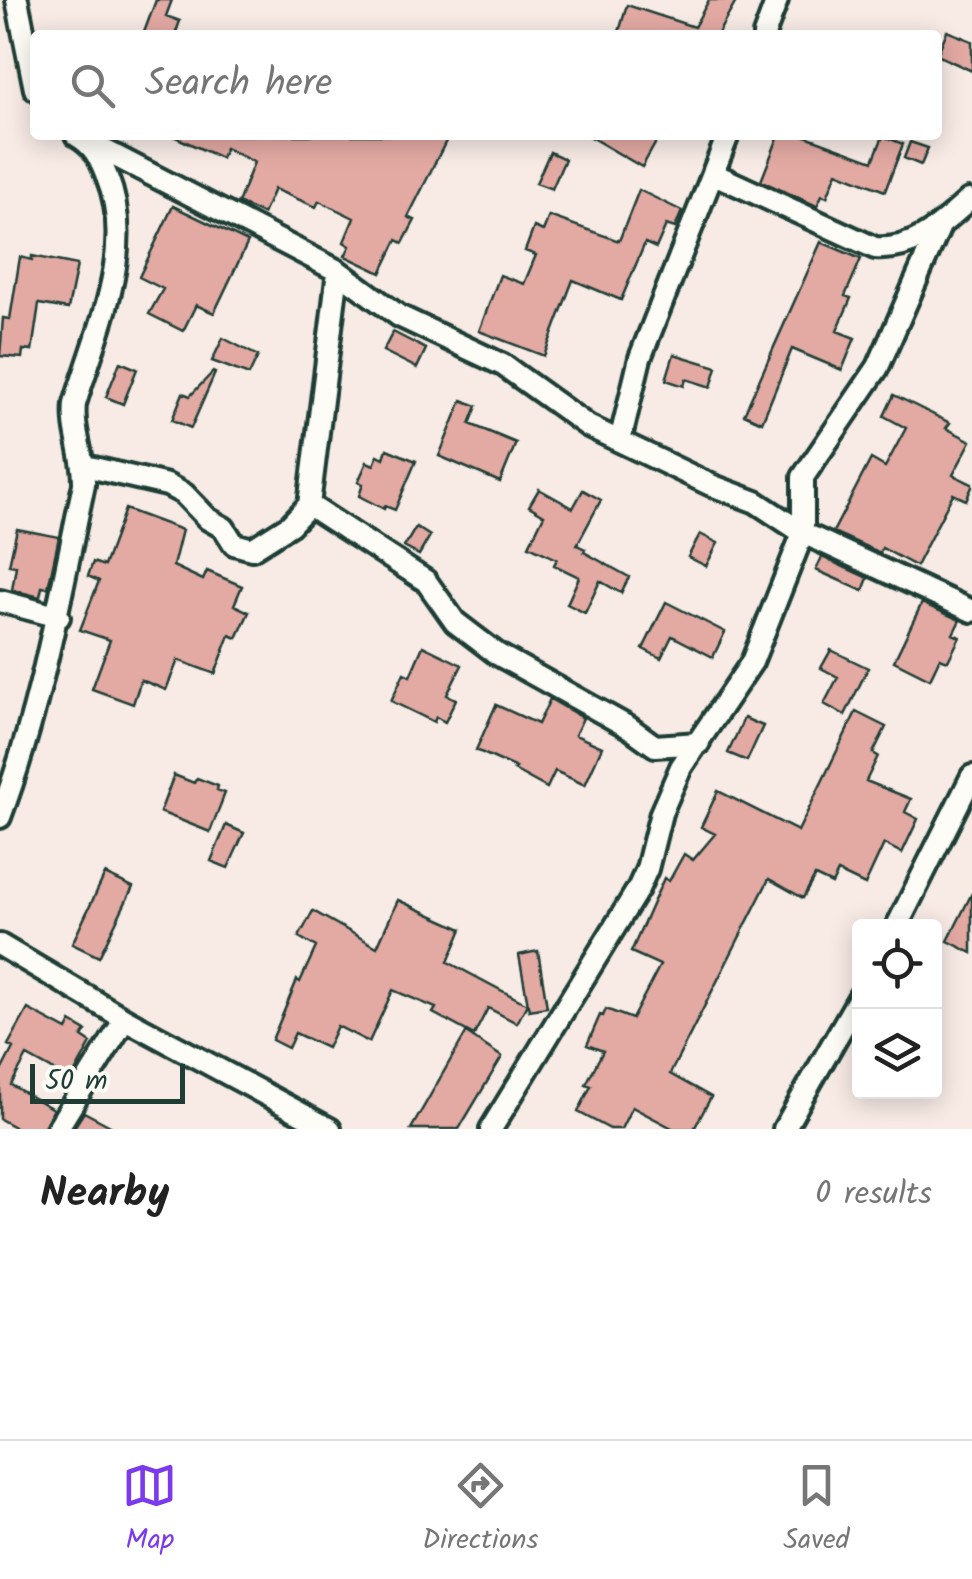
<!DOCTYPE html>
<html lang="en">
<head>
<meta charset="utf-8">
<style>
  body { margin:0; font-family:Kalam,sans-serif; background:#f6f6f6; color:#222 }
  .controls { position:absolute; right:30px; bottom:30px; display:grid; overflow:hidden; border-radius:10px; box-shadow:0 5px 25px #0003 }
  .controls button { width:90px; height:90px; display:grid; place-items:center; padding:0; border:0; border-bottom:2px solid #e0e0e0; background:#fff; color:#222; font:50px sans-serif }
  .scale { position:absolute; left:30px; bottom:25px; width:155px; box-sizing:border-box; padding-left:10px; border:5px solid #1f3d34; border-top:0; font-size:28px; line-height:35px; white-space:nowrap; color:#1f3d34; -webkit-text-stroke:8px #fdfcf7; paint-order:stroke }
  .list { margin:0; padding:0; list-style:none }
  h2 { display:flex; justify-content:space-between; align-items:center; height:130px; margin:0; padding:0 40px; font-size:42px }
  h2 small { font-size:32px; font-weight:400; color:#767676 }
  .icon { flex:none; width:55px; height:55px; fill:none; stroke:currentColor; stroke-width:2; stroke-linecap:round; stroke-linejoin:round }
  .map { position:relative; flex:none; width:972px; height:1129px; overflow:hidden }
  .search { position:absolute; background:#fff; box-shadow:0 5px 25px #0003; left:30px; right:30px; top:30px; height:110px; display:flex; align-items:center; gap:25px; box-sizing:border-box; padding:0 35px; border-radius:10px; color:#767676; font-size:38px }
  .sheet { height:310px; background:#fff }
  nav { display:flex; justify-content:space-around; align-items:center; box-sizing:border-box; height:140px; border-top:2px solid #e0e0e0; background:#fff; font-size:28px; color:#767676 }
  nav a { display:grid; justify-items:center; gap:5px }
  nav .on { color:#7c3aed }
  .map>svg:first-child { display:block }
</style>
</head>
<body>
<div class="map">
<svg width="972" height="1129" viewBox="0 0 972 1129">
  <rect width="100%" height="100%" fill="#f8ebe6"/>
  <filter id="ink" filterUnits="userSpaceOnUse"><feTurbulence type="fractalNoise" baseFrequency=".01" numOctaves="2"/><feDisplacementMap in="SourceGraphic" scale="20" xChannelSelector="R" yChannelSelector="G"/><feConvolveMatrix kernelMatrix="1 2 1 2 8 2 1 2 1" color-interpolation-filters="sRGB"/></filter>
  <g filter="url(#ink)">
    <!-- building -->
    <path fill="#e3a9a3" stroke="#1f3d34" stroke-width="2.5" d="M 156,0 L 172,0 L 166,16 L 180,21 L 175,35 L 143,35 Z
      M 709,0 L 737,0 L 717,35 L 630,35 L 619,32 L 627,5 L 694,27 Z
      M 947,31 L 972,41 L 972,71 L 937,55 Z
      M 171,135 L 449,135 L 408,217 L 415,220 L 403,243 L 397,240 L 381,273 L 345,256 L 350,246 L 344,242 L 354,218 L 319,201 L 316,207 L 274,189 L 263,214 L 238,203 L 254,162 L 225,148 L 221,158 Z
      M 587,135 L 660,135 L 642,167 Z
      M 779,135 L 803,135 L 873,161 L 883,136 L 903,144 L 885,191 L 837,172 L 827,197 L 822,195 L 817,206 L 761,181 Z
      M 910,142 L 928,148 L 921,165 L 904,158 Z
      M 550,152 L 565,159 L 552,189 L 536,183 Z
      M 639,190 L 682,211 L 675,228 L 666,225 L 656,248 L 645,243 L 621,300 L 573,280 L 544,356 L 479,331 L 500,275 L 524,284 L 536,255 L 525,251 L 534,227 L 543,231 L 549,216 L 619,241 Z
      M 173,206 L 248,242 L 214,313 L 196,305 L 183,331 L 149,314 L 163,289 L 139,277 Z
      M 821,242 L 861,259 L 845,296 L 851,298 L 837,331 L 855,338 L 842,370 L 792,349 L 762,422 L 744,414 Z
      M 32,256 L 77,265 L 68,309 L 39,304 L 32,351 L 23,350 L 22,358 L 0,356 L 3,318 L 10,319 L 20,257 L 32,260 Z
      M 393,332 L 426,349 L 417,368 L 383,351 Z
      M 223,338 L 258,356 L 249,375 L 212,361 Z
      M 674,354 L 717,367 L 711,387 L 686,379 L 684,386 L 666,380 Z
      M 120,362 L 137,369 L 123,404 L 106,397 Z
      M 213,372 L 215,373 L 191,428 L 172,420 L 183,393 L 190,396 Z
      M 894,395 L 950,423 L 946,428 L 971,441 L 953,475 L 972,484 L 972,487 L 966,500 L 953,494 L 916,566 L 882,548 L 880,553 L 833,532 L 871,459 L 885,467 L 906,428 L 884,416 Z
      M 462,400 L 477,406 L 470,424 L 516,443 L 500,482 L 439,456 Z
      M 387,449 L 416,461 L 395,510 L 385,506 L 384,509 L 359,496 L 363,484 L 358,482 L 367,462 L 374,465 L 378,455 L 384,458 Z
      M 539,489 L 573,508 L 583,490 L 601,500 L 577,545 L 585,549 L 584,552 L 629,577 L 621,593 L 600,581 L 585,613 L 567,604 L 579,577 L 554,565 L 557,559 L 529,546 L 544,515 L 529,506 Z
      M 125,509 L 182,530 L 173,566 L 203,580 L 207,571 L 242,586 L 234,605 L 249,612 L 237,638 L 230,635 L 215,674 L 178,660 L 166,690 L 141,680 L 133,704 L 92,689 L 110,640 L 80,630 L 99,581 L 88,576 L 93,562 L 104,566 Z
      M 416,527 L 430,536 L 419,555 L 404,547 Z
      M 17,529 L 59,537 L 48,588 L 42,587 L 40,597 L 12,590 L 16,566 L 9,565 Z
      M 700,534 L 718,543 L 706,566 L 688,557 Z
      M 822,557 L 868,578 L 863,591 L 816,570 Z
      M 666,602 L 725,632 L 713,657 L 672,636 L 661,658 L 643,649 Z
      M 922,603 L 960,620 L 953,634 L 960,637 L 948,661 L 940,658 L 930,679 L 894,661 Z
      M 423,646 L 462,665 L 447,695 L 456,699 L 445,722 L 436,717 L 434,722 L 391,701 L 404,673 L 410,676 Z
      M 831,650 L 868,668 L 845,715 L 824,704 L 838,677 L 821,668 Z
      M 550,699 L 583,718 L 575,735 L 602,747 L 585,785 L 555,771 L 547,788 L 514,770 L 516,768 L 476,750 L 496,705 L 538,724 Z
      M 856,712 L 886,727 L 873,753 L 878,756 L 866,781 L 911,799 L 905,812 L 918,819 L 902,853 L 884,844 L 865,885 L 838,872 L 832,884 L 815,876 L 803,898 L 769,879 L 670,1074 L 711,1097 L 694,1129 L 674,1129 L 632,1107 L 621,1129 L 610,1129 L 578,1112 L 591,1086 L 586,1084 L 603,1051 L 587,1045 L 600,1015 L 603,1016 L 606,1009 L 632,1019 L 660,965 L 631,952 L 664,878 L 669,881 L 684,854 L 693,860 L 715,834 L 701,827 L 718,791 L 798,831 Z
      M 744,718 L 763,726 L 747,761 L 728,753 Z
      M 174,775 L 194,783 L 197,778 L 218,786 L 217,790 L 225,793 L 210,832 L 160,812 Z
      M 226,825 L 244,833 L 228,868 L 211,861 Z
      M 105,874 L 133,887 L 99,957 L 72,944 Z
      M 972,893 L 972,953 L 948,941 Z
      M 398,900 L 462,929 L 448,962 L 527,1004 L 517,1023 L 488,1008 L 474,1035 L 433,1013 L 436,1008 L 393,990 L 369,1042 L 337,1026 L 327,1048 L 295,1033 L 288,1048 L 272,1040 L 297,980 L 300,982 L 316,947 L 299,937 L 313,911 L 377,947 Z
      M 538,951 L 547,1007 L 529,1010 L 519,955 Z
      M 28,1009 L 67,1030 L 71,1022 L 86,1031 L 82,1037 L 91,1043 L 71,1080 L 27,1056 L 11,1085 L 53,1109 L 43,1129 L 18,1129 L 0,1119 L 0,1073 L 13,1048 L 8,1045 Z
      M 466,1033 L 502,1057 L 459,1129 L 411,1129 Z
      M 84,1112 L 116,1129 L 73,1129 Z"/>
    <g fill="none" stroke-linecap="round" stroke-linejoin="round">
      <!-- street casing -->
      <g stroke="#1f3d34" stroke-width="28">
        <path id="street" d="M 17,0 L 35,89
          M 764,35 L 777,0
          M 94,145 L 338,271 L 399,316 L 503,365 L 588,426 L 711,485 L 756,502 L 803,533 L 972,611
          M 714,174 L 875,248 C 915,251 941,225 969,200
          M 620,441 L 640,358 L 728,135
          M 85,466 L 167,485 L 184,494 L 208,519 L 224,528 L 234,544 L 252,549 L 290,525 L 309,505 L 426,581 L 455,622 L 497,654 L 630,728 L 655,746 L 699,743
          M 309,505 L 338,271
          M 0,601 L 59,617
          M 0,817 C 41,708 60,596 84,484 C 85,456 72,432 75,404 C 96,333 137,250 107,177 C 99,157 95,146 76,135
          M 897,926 L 972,776
          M 0,945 L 125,1019 L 330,1129
          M 57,1129 L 125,1019
          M 491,1129 L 638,889 L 647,869 L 661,813 L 681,767 L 752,662 L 803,533 L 803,477 L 878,367 L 940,226
          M 784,1129 L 860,996"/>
      </g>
      <!-- street -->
      <use href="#street" stroke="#fdfcf7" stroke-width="20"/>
    </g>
  </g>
</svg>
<div class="controls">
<button><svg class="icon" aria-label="locate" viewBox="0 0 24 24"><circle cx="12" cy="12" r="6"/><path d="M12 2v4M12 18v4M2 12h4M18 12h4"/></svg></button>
<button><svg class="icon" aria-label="layers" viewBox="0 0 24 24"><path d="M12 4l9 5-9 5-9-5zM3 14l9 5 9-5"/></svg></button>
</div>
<div class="scale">50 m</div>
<div class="search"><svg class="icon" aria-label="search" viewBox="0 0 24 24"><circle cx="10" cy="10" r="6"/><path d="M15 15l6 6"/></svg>Search here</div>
</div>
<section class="sheet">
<h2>Nearby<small>0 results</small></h2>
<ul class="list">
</ul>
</section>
<nav>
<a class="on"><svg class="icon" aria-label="map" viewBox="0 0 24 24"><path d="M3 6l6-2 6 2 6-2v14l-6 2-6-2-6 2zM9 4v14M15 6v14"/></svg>Map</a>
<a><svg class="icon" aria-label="directions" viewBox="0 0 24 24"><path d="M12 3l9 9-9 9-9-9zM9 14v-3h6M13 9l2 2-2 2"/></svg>Directions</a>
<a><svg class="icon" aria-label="saved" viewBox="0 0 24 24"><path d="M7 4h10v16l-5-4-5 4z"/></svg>Saved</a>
</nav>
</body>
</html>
